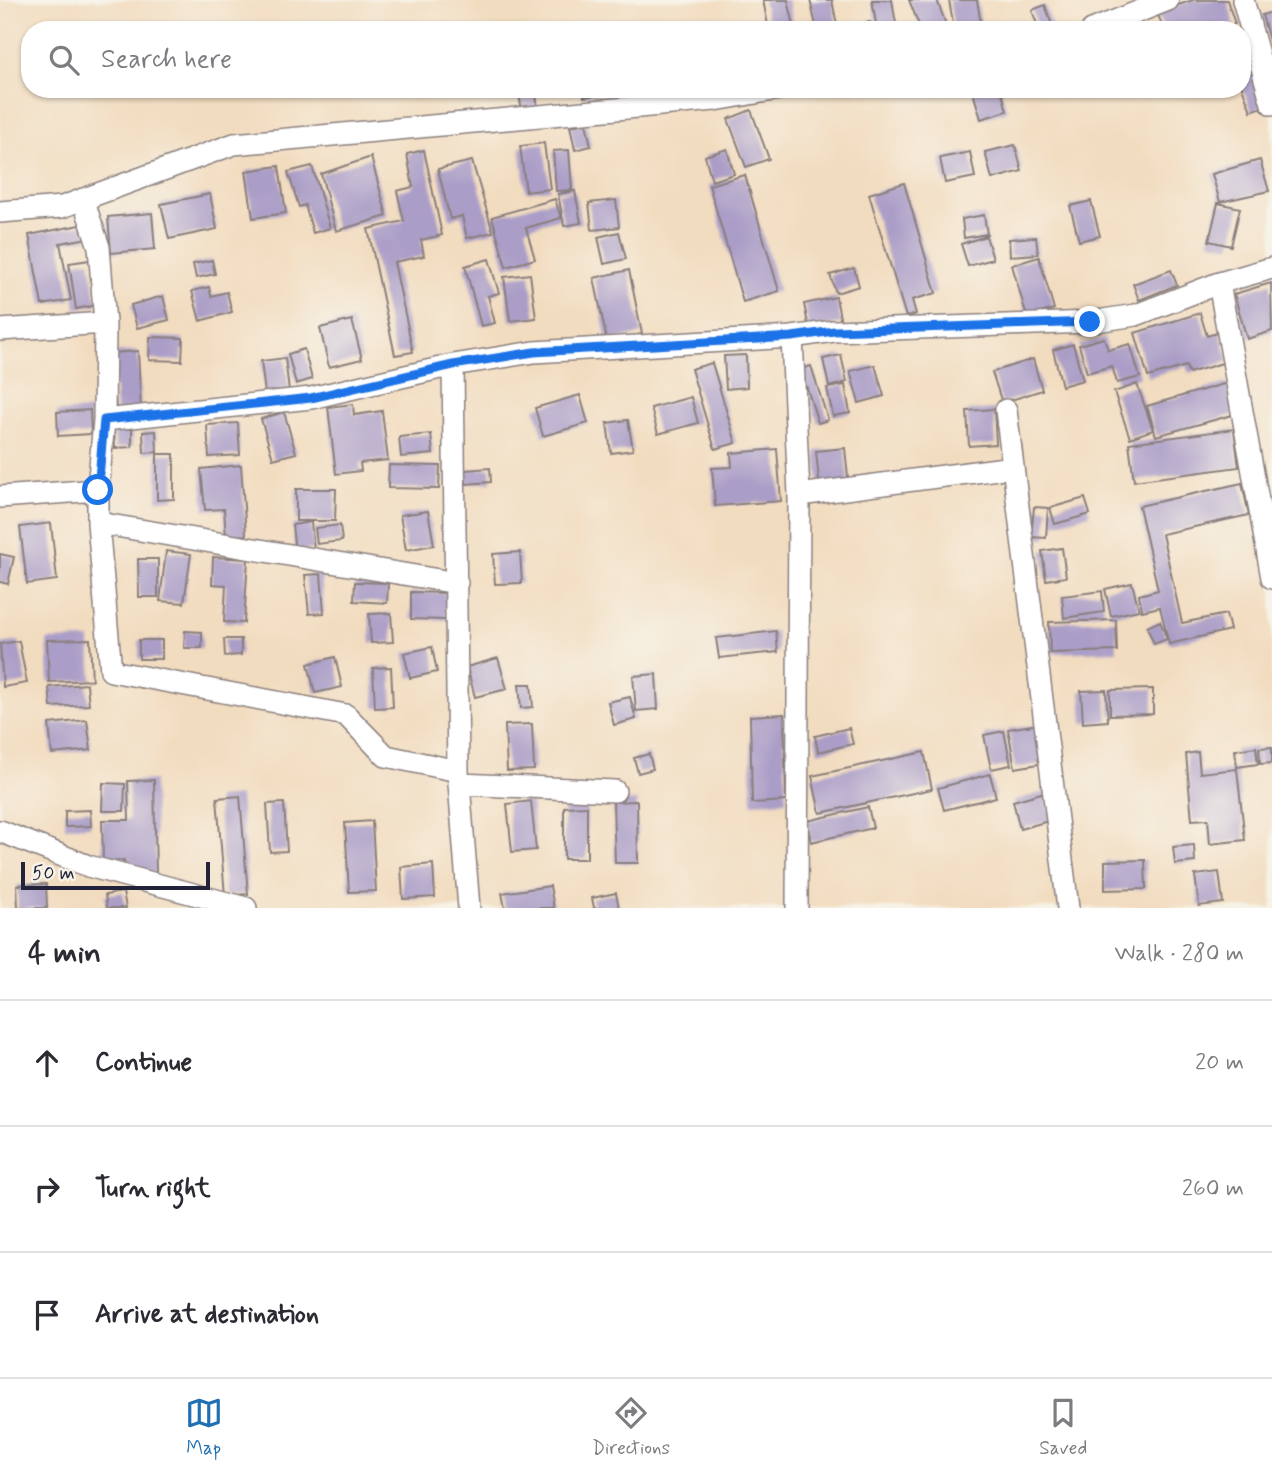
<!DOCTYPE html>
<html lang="en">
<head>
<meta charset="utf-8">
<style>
  body { margin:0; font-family:Mynerve,sans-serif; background:#f2f2f3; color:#2b2b33 }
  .scale { position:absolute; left:21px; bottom:18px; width:189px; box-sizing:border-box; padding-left:7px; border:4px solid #22223b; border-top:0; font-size:19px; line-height:24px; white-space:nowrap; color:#22223b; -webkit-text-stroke:5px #f7f3e8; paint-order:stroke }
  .stop { position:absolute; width:21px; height:21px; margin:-16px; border:5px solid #1a73e8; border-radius:50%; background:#fff }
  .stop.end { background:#1a73e8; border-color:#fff; box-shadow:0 2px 7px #0008 }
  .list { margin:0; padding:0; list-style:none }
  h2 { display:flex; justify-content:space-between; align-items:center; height:91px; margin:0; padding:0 28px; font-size:30px }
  h2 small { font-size:23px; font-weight:400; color:#7c7c81 }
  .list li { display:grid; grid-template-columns:46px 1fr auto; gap:21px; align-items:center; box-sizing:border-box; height:126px; padding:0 28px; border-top:2px solid #e1e1e2 }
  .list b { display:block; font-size:26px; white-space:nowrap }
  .list em { font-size:23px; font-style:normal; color:#7c7c81 }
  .icon { flex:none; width:38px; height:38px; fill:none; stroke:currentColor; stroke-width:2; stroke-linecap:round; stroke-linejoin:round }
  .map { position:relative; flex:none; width:1272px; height:908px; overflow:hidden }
  .search { position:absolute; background:#fff; box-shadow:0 2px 5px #0004; left:21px; right:21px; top:21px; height:77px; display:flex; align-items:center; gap:18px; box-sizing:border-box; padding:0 24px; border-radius:28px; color:#7c7c81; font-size:26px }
  .sheet { height:469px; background:#fff }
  nav { display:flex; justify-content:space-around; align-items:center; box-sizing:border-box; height:98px; border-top:2px solid #e1e1e2; background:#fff; font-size:19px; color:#7c7c81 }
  nav a { display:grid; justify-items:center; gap:4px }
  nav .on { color:#1f6fb2 }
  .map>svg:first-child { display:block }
</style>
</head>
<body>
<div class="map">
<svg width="1272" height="908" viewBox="0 0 1272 908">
  <rect width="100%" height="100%" fill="#f7f3e8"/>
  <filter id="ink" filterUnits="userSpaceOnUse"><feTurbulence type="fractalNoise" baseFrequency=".0143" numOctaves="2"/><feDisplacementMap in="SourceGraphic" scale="14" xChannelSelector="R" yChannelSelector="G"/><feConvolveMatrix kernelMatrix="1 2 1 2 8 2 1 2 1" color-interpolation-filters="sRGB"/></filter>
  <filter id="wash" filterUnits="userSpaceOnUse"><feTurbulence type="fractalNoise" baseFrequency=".00686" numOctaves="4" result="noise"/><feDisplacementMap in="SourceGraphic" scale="28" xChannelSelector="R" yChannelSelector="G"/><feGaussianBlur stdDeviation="1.57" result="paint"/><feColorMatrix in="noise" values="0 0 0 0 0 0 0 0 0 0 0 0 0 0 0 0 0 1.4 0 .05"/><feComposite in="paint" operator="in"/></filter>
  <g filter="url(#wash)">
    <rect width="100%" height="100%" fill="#f2dcbf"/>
    <g id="blocks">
      <!-- building -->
      <path fill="#aa9dc7" d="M 763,0 L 788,0 L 795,30 L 769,30 Z
        M 810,0 L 832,0 L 838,30 L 817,30 Z
        M 872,0 L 892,0 L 897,30 L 877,30 Z
        M 909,0 L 937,0 L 948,30 L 921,30 Z
        M 949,0 L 977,0 L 982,30 L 954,30 Z
        M 1193,0 L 1227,0 L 1235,24 L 1218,30 L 1164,30 L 1157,12 Z
        M 1045,5 L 1052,25 L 1039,30 L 1032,10 Z
        M 1272,12 L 1272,47 L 1271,47 L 1262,15 Z
        M 870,22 L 871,30 L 845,30 L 844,27 Z
        M 1251,65 L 1266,106 L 1251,111 L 1242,87 L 1242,68 Z
        M 518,89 L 535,89 L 538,108 L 522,111 Z
        M 583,89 L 608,89 L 609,93 L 584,97 Z
        M 972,89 L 1001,89 L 1007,111 L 981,119 Z
        M 751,110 L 769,159 L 746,167 L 728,119 Z
        M 586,123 L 591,146 L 575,150 L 570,126 Z
        M 544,143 L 550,189 L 526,192 L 520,146 Z
        M 1015,145 L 1022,171 L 992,179 L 985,152 Z
        M 727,149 L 734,174 L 712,181 L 705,156 Z
        M 424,150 L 442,235 L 421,240 L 424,256 L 394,262 L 413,352 L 395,355 L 368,229 L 404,221 L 397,191 L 413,187 L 407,154 Z
        M 569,150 L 572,190 L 556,191 L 553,151 Z
        M 970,152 L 975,177 L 945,183 L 940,158 Z
        M 371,157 L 387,216 L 336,231 L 321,174 Z
        M 1260,160 L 1269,191 L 1220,202 L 1212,174 Z
        M 472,161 L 493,232 L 467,238 L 462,216 L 450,219 L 438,169 Z
        M 279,166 L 286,213 L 253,218 L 246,171 Z
        M 312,166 L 330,228 L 313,233 L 305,205 L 299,207 L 288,172 Z
        M 745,175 L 779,291 L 743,302 L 709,185 Z
        M 904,183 L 936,293 L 912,300 L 916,314 L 906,317 L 869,194 Z
        M 575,191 L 581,223 L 564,226 L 558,194 Z
        M 210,194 L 217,229 L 169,239 L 161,204 Z
        M 555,199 L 561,218 L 526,228 L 535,259 L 506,267 L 492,217 Z
        M 616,200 L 619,227 L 592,230 L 589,203 Z
        M 1091,201 L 1100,236 L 1079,241 L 1070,206 Z
        M 1218,203 L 1240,208 L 1231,246 L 1209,241 Z
        M 152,213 L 155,249 L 111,253 L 108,217 Z
        M 984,215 L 987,234 L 964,238 L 962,219 Z
        M 85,224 L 88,238 L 60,243 L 71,300 L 42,305 L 29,235 Z
        M 619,232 L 626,259 L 604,264 L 598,237 Z
        M 986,236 L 993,259 L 968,266 L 961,244 Z
        M 1036,237 L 1038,254 L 1010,256 L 1009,239 Z
        M 1039,257 L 1054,309 L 1027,317 L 1012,265 Z
        M 489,259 L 499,293 L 488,296 L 495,323 L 481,326 L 465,266 Z
        M 90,260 L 97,305 L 76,309 L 69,263 Z
        M 212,260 L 215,274 L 196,278 L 193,264 Z
        M 854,268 L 859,286 L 836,293 L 830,275 Z
        M 629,270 L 642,334 L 607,341 L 594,278 Z
        M 1171,270 L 1177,285 L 1139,300 L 1133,284 Z
        M 530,274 L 536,318 L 510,321 L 504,277 Z
        M 1271,283 L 1272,331 L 1247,339 L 1234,294 Z
        M 209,287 L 211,296 L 227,292 L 232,312 L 200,321 L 192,291 Z
        M 163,296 L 169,320 L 137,328 L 131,305 Z
        M 836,297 L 841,323 L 809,329 L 804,304 Z
        M 1200,313 L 1207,336 L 1220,332 L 1229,361 L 1189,373 L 1186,366 L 1148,377 L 1135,333 Z
        M 352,320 L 362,359 L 329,367 L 320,328 Z
        M 150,337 L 183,338 L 182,361 L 149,360 Z
        M 1104,338 L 1108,350 L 1130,344 L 1140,377 L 1117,383 L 1112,366 L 1087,373 L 1079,345 Z
        M 1073,344 L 1083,380 L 1062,386 L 1053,350 Z
        M 304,349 L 312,379 L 296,384 L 288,354 Z
        M 138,351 L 141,411 L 116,412 L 113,353 Z
        M 746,355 L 747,387 L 726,389 L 724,356 Z
        M 841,355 L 847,382 L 829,387 L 823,359 Z
        M 285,358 L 289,391 L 265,394 L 261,361 Z
        M 1033,359 L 1042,390 L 1002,403 L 992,372 Z
        M 712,363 L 736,443 L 715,449 L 691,369 Z
        M 875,365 L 884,396 L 859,403 L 850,371 Z
        M 811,366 L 828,420 L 818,423 L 801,369 Z
        M 1227,383 L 1236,414 L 1156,436 L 1147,406 Z
        M 1137,384 L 1153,430 L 1130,438 L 1114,392 Z
        M 845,385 L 850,413 L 833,416 L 827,388 Z
        M 580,395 L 588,423 L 543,436 L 535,408 Z
        M 691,397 L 698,423 L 658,434 L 651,408 Z
        M 353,404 L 354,415 L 382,411 L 388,460 L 360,463 L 361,471 L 336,474 L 328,407 Z
        M 994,409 L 996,444 L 969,446 L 967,411 Z
        M 90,410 L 91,434 L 58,436 L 57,412 Z
        M 284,412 L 296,453 L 273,459 L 261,419 Z
        M 628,420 L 633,450 L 611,453 L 607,423 Z
        M 238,423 L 240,455 L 209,457 L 207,425 Z
        M 132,428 L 132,447 L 115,448 L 114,429 Z
        M 1234,429 L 1239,467 L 1134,481 L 1129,443 Z
        M 156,431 L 157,452 L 144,453 L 143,432 Z
        M 431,434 L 433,454 L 401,457 L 399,437 Z
        M 845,448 L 849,487 L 820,490 L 816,451 Z
        M 777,449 L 781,501 L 715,506 L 712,468 L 732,467 L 731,453 Z
        M 157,454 L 174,454 L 174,499 L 157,500 Z
        M 241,465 L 246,535 L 226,537 L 224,509 L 205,510 L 201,469 Z
        M 389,465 L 440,466 L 439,489 L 388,488 Z
        M 490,468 L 491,482 L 466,484 L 465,470 Z
        M 1242,483 L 1249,515 L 1162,534 L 1182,623 L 1226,614 L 1230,630 L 1169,644 L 1160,607 L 1142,611 L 1139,595 L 1158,590 L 1139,506 Z
        M 296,489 L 336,489 L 335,521 L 296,521 Z
        M 1085,498 L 1090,514 L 1055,524 L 1050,508 Z
        M 1034,507 L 1048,508 L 1046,538 L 1031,537 Z
        M 428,511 L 434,545 L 406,550 L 400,515 Z
        M 311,522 L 314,549 L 295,552 L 292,525 Z
        M 51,523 L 57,580 L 27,584 L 20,527 Z
        M 340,525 L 342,541 L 317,544 L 315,528 Z
        M 1062,548 L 1066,577 L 1046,580 L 1042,551 Z
        M 166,551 L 191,554 L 184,603 L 160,601 Z
        M 520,552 L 522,583 L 495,584 L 493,554 Z
        M 0,554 L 14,557 L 8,584 L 0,582 Z
        M 213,557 L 248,559 L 244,623 L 224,622 L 226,585 L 212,584 Z
        M 138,559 L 158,559 L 158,597 L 139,597 Z
        M 321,574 L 324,613 L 309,614 L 305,575 Z
        M 355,582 L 388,583 L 387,603 L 354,601 Z
        M 1132,583 L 1139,610 L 1111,616 L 1105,589 Z
        M 1102,591 L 1104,612 L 1064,618 L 1062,596 Z
        M 411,592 L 447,593 L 446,620 L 411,619 Z
        M 391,613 L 393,642 L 371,643 L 369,614 Z
        M 1116,620 L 1117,651 L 1050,653 L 1049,622 Z
        M 1160,621 L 1167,639 L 1154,644 L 1147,627 Z
        M 185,631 L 202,632 L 202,648 L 184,648 Z
        M 776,631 L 778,652 L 719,658 L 716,638 Z
        M 90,639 L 92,680 L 49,682 L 47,640 Z
        M 224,639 L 241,639 L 241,655 L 225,656 Z
        M 139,640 L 162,640 L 162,659 L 139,659 Z
        M 19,641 L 27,683 L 3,687 L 0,644 Z
        M 432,647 L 437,672 L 410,678 L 404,653 Z
        M 335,657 L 342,687 L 315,693 L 308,664 Z
        M 498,658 L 507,689 L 475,697 L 467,667 Z
        M 391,667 L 393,707 L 375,708 L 373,668 Z
        M 656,674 L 658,709 L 636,711 L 633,676 Z
        M 87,684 L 89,705 L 51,707 L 49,687 Z
        M 519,684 L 531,684 L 533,707 L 521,708 Z
        M 1153,689 L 1153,714 L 1110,715 L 1110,690 Z
        M 1106,690 L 1108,721 L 1083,723 L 1081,691 Z
        M 630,697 L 636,719 L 614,725 L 608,702 Z
        M 784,714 L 786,801 L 752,803 L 750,716 Z
        M 87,720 L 91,750 L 52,754 L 49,724 Z
        M 532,724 L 534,770 L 507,771 L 505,725 Z
        M 1039,724 L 1045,763 L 1015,768 L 1008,729 Z
        M 849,728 L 853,744 L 818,752 L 815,736 Z
        M 1004,731 L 1011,765 L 991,769 L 984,735 Z
        M 1256,747 L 1258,764 L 1237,767 L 1235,750 Z
        M 1272,747 L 1272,763 L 1260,764 L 1259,748 Z
        M 924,752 L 932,789 L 820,813 L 812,776 Z
        M 1198,752 L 1200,773 L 1237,769 L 1245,840 L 1210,844 L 1208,819 L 1192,820 L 1186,754 Z
        M 649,754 L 653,769 L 638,773 L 634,758 Z
        M 990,774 L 996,797 L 944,810 L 938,788 Z
        M 154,780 L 156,874 L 125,875 L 124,860 L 103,861 L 102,820 L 129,820 L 128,781 Z
        M 103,783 L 125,784 L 124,811 L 102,811 Z
        M 1045,792 L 1052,820 L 1020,829 L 1013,801 Z
        M 240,796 L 248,894 L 225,896 L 217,798 Z
        M 531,801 L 536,850 L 512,852 L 507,804 Z
        M 637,801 L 638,863 L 615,863 L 613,802 Z
        M 284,803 L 287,851 L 270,852 L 267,804 Z
        M 587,806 L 587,859 L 564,859 L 564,807 Z
        M 868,807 L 873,828 L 811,842 L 807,821 Z
        M 90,810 L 91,826 L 65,827 L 65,811 Z
        M 372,821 L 376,891 L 349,892 L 345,823 Z
        M 1194,845 L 1195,862 L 1175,864 L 1173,847 Z
        M 1145,860 L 1146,889 L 1105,890 L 1105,861 Z
        M 433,864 L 435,897 L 403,899 L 401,867 Z
        M 1219,872 L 1223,903 L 1199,906 L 1195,875 Z
        M 46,884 L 47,908 L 18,908 L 17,885 Z
        M 550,886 L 554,908 L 505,908 L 502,893 Z
        M 123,892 L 126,908 L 107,908 L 105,895 Z
        M 616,893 L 619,908 L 594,908 L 592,898 Z"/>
    </g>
  </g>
  <g filter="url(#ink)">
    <use href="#blocks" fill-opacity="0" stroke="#8a7f7d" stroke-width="2"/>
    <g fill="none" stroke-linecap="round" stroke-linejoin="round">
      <!-- minor casing -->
      <g stroke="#8a7f7d" stroke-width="24">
        <path id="minor" d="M 1243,0 L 1272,104
          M 1092,30 L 1168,0
          M 83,199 L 99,247 L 105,323 L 104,420 L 98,490
          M 0,212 L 62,207 L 234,144 L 715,100 L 779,89
          M 1219,283 L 1272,578
          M 0,330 L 105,323
          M 792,337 L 799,495 L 797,908
          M 1006,410 L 1068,908
          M 104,420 L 311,398 L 453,365
          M 799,495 L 1013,467
          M 0,497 L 98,490 L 98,523 L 457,583
          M 98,523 L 111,671 L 346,715 L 386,756 L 458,771
          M 460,784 L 615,791
          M 0,831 L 88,866 L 246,908
          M 469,908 L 458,771 L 453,365 L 534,352 L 792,337 L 834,331 L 1090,322 L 1136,315 L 1219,283 L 1272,268"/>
      </g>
      <!-- minor -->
      <use href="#minor" stroke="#fff" stroke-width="21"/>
    </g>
  </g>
  <g fill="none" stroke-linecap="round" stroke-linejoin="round" filter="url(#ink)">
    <!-- route -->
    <path stroke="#1a73e8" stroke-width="9" d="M 98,490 L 104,420 L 311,398 L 453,365 L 534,352 L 792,337 L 834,331 L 1090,322"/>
  </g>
</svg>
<div class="scale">50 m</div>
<div class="stop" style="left:98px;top:490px"></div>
<div class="stop end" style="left:1090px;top:322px"></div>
<div class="search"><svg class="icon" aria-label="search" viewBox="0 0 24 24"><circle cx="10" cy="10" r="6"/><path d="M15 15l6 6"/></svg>Search here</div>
</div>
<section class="sheet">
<h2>4 min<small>Walk · 280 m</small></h2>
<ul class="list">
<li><svg class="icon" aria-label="ahead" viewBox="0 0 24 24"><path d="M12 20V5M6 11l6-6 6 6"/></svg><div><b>Continue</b></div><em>20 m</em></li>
<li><svg class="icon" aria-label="right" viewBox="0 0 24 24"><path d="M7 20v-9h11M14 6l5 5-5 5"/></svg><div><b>Turn right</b></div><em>260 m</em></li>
<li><svg class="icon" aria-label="arrive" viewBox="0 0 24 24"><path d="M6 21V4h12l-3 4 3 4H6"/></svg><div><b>Arrive at destination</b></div></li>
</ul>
</section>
<nav>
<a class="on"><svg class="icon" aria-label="map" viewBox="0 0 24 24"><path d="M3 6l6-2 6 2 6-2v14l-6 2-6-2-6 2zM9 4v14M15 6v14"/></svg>Map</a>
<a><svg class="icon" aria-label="directions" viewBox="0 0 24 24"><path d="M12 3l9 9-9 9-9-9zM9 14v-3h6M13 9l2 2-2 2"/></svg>Directions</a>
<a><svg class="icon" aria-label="saved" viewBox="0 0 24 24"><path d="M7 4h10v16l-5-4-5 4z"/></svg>Saved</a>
</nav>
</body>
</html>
